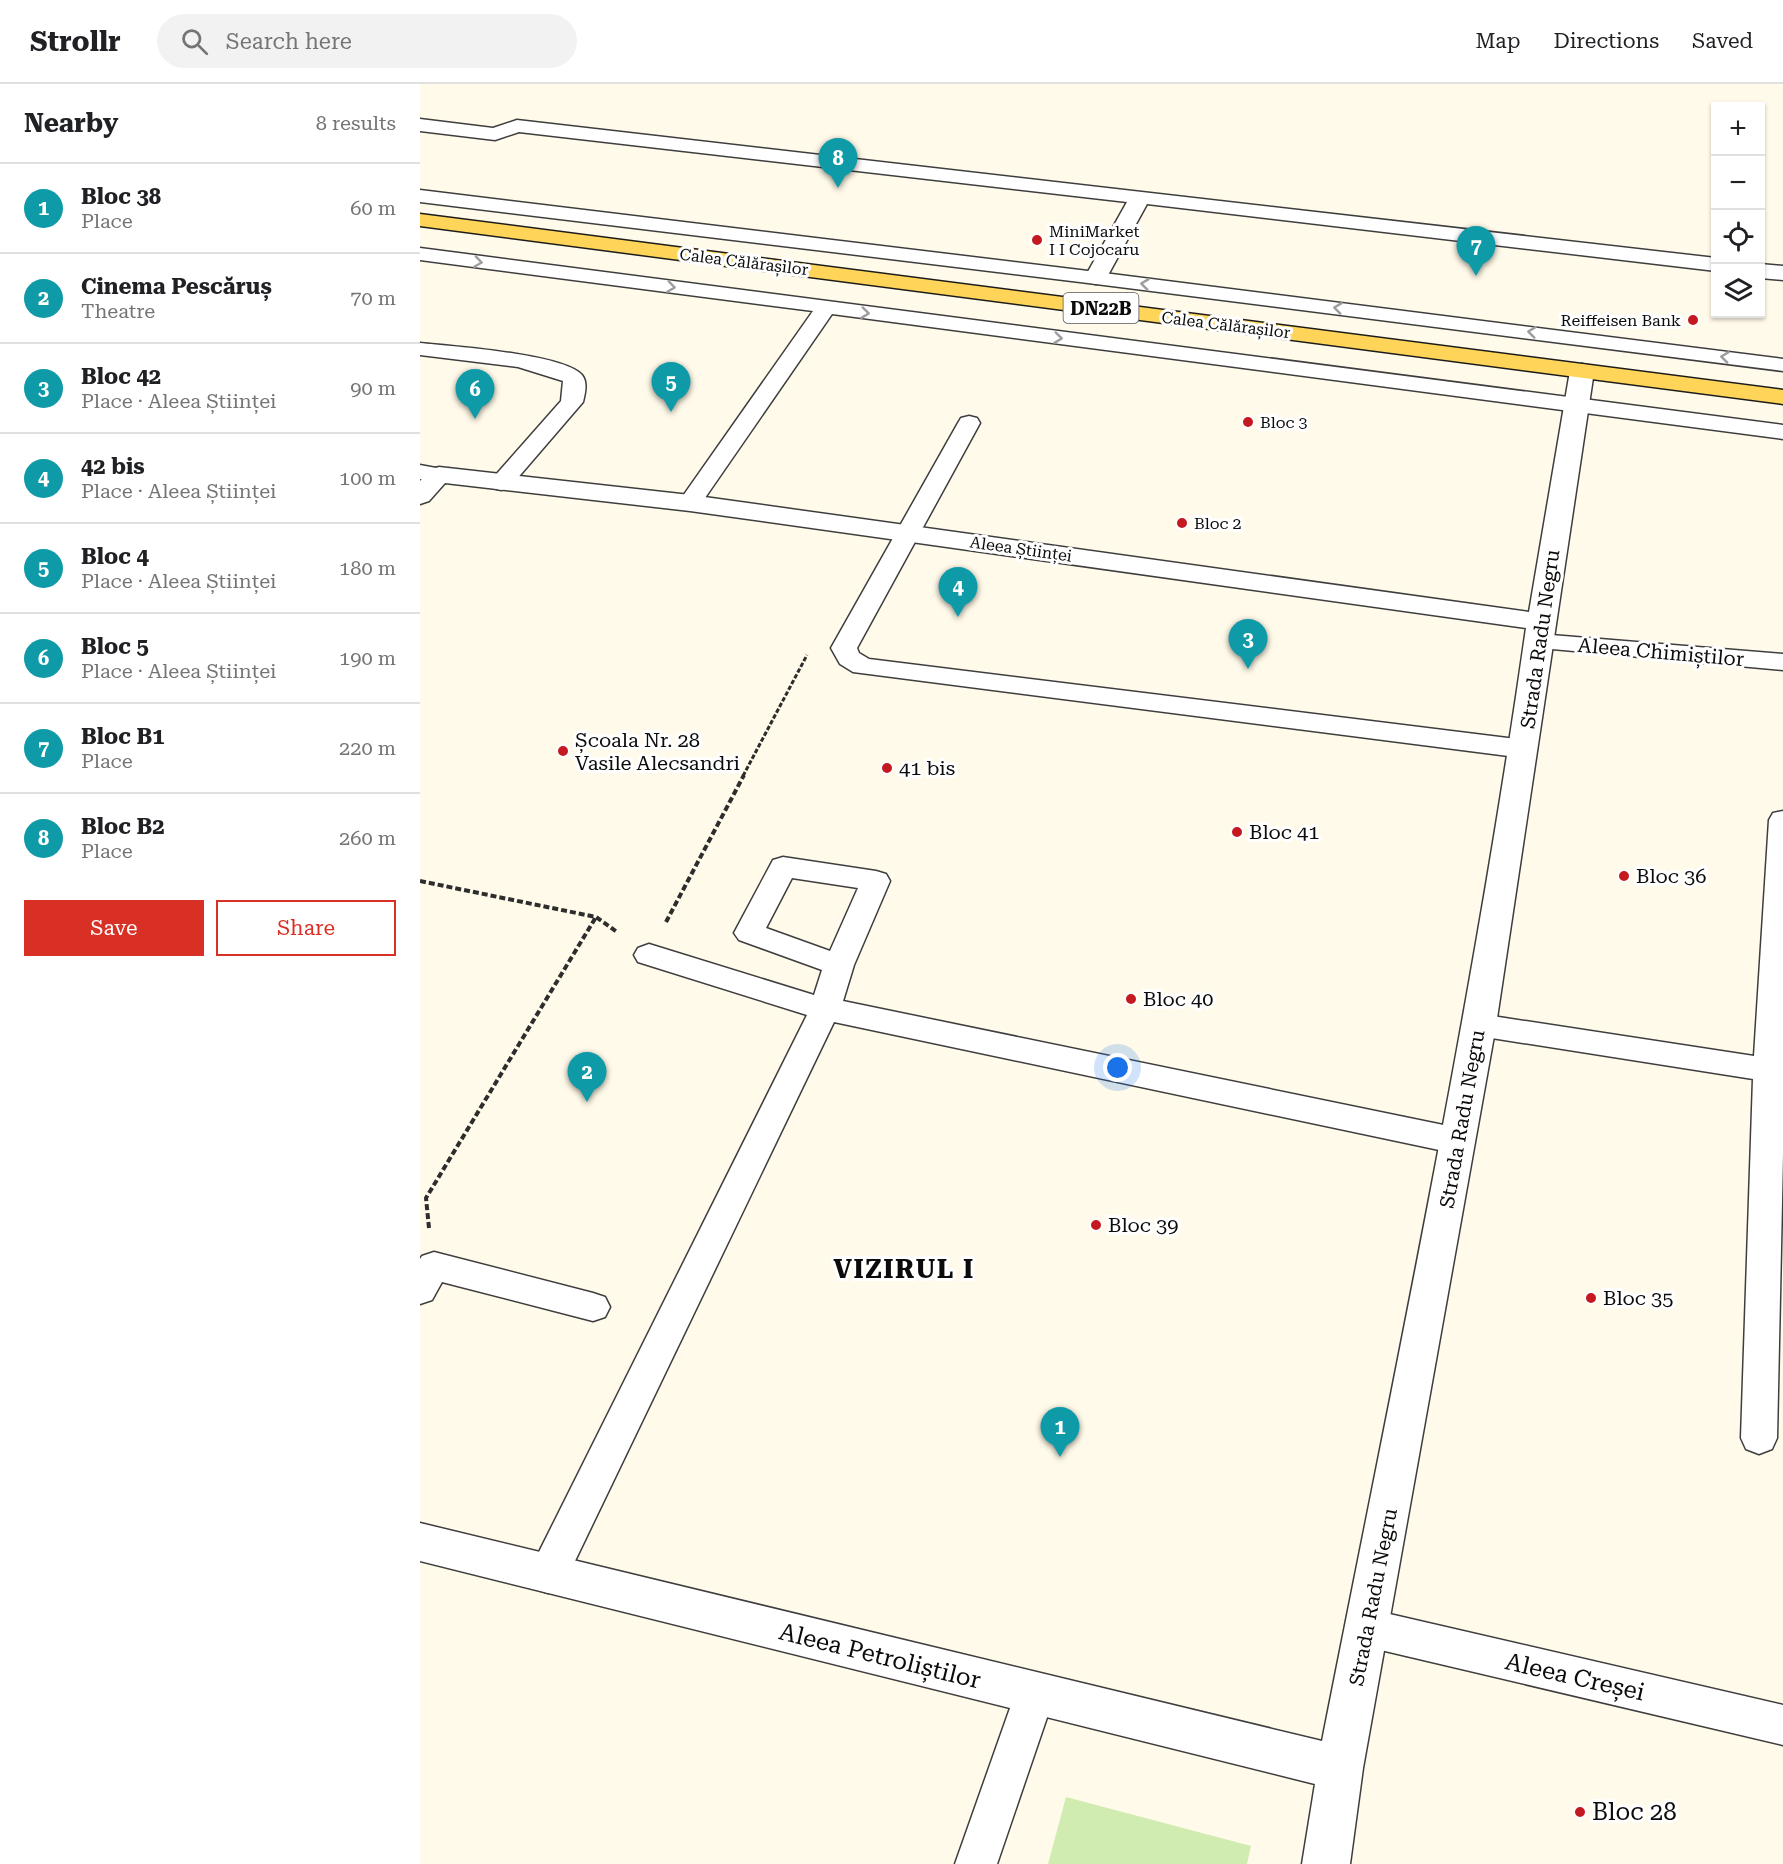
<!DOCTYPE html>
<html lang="en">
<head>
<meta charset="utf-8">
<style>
  body { margin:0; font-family:"Roboto Serif",serif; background:#f2f2f2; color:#202124 }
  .controls { position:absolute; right:18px; top:18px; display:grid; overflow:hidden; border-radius:0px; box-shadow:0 2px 4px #0004 }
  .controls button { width:54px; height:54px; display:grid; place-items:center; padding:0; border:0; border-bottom:2px solid #e0e0e0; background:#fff; color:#202124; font:30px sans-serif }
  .you { position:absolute; left:698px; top:984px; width:21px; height:21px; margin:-15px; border:4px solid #fff; border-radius:50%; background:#1a73e8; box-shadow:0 0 0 9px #1a73e833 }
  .badge { display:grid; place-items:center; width:39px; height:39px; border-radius:50%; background:#d93025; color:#fff; font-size:20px; font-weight:700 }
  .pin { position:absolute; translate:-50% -50px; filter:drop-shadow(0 2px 3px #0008) }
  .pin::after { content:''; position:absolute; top:32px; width:21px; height:18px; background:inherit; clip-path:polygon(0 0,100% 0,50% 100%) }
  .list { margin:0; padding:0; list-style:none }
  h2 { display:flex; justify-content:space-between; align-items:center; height:78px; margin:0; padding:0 24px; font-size:26px }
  h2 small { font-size:20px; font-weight:400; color:#757577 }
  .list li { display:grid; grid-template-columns:39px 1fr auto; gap:18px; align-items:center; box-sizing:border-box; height:90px; padding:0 24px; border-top:2px solid #e0e0e0 }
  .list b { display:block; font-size:22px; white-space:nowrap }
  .list p { margin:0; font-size:20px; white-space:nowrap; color:#757577 }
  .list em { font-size:20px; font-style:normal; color:#757577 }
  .actions { display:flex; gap:12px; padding:18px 24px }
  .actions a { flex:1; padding:14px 0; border:2px solid #d93025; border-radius:0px; text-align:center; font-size:21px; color:#d93025 }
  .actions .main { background:#d93025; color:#fff }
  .icon { flex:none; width:33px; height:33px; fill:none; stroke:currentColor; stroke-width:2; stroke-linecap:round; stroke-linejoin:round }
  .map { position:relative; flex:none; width:1363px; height:1780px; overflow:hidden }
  header { display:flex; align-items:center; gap:36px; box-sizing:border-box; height:84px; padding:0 30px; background:#fff; border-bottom:2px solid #e0e0e0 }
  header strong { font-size:28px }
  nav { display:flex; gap:33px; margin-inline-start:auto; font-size:21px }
  .search { width:420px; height:54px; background:#f2f2f2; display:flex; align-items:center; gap:15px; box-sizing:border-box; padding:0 21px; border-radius:33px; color:#757577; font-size:22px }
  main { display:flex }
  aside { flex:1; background:#fff }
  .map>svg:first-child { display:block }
</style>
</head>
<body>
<header>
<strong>Strollr</strong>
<div class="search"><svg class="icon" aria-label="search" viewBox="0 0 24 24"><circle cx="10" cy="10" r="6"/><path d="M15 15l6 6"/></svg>Search here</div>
<nav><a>Map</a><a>Directions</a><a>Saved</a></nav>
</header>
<main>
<aside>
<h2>Nearby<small>8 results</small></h2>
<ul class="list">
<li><span class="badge" style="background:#0f9aa8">1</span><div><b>Bloc 38</b><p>Place</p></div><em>60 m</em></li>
<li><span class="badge" style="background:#0f9aa8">2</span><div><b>Cinema Pescăruș</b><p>Theatre</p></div><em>70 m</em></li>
<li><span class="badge" style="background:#0f9aa8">3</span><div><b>Bloc 42</b><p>Place · Aleea Științei</p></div><em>90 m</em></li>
<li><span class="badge" style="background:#0f9aa8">4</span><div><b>42 bis</b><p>Place · Aleea Științei</p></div><em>100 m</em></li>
<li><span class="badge" style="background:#0f9aa8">5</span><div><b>Bloc 4</b><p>Place · Aleea Științei</p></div><em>180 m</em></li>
<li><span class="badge" style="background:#0f9aa8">6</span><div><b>Bloc 5</b><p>Place · Aleea Științei</p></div><em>190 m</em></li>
<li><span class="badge" style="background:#0f9aa8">7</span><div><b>Bloc B1</b><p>Place</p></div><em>220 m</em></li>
<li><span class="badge" style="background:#0f9aa8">8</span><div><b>Bloc B2</b><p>Place</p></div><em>260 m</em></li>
</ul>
<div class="actions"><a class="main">Save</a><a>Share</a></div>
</aside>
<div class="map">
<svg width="1363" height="1780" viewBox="0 0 1363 1780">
  <rect width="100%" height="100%" fill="#fffae9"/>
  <!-- green -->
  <path fill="#d0ecb0" d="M 646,1713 L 831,1762 L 827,1780 L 628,1780 Z"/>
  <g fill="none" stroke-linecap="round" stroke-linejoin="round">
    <!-- service casing -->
    <g stroke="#3e3e3e" stroke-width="3">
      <path id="service" d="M 0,106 L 660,186 L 1363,275 L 1363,287 L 660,198 L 0,118 Z
        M 0,164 L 1363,341 L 1363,355 L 412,230 L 278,424 L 270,426 L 262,424 L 258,419 L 393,227 L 0,176 Z
        M 0,259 C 30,262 144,270 162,291 C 168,299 165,309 163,318 L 89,404 L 81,406 L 73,404 L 70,399 L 73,394 L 141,317 L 143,297 L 98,283 L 0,271 Z
        M 549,332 L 557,334 L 560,339 L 437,564 L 439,569 L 449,575 L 1104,656 L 1113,659 L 1117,665 L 1113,671 L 1104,674 L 433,588 L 420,580 L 411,564 L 538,339 L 541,334 Z
        M 0,381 L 27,386 L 30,391 L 27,396 L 19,398 L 0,395 Z
        M 1119,550 L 1363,570 L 1363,586 L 1110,563 L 1106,558 L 1110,553 Z
        M 1363,727 L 1363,1070 L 1357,1354 L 1352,1365 L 1339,1370 L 1326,1365 L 1321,1354 L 1333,995 L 1059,952 L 1048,949 L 1044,941 L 1048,933 L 1059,930 L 1334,972 L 1349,736 L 1353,729 Z
        M 363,773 L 456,787 L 466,790 L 470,797 L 434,881 L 423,917 L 1038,1044 L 1049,1048 L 1054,1057 L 1049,1066 L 1038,1070 L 414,938 L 142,1504 L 128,1509 L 114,1504 L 109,1491 L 114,1478 L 387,931 L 218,878 L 214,871 L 218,864 L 229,860 L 394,911 L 402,886 L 319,856 L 314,849 L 353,776 ZM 372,794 L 438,804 L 410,867 L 346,844 Z
        M 14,1168 L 173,1209 L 185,1213 L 190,1223 L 185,1233 L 173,1237 L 22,1198 L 12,1216 L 0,1220 L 0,1175 L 2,1172 Z
        M 948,1525 L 1363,1621 L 1363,1661 L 948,1563 L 934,1557 L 928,1544 L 934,1531 Z
        M 615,1591 L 629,1596 L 635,1610 L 577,1780 L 535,1780 L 595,1610 L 601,1596 Z"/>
    </g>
    <!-- minor casing -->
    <g stroke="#3e3e3e" stroke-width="3">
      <path id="minor" d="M 0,35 L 73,44 L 97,36 L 1296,174 L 1296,187 L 727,120 L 687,193 L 684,198 L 676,200 L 668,198 L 665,193 L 707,118 L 99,48 L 75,56 L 0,47 Z
        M 1340,180 L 1363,182 L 1363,196 L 1340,194 Z
        M 1162,280 L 1170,282 L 1174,287 L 1076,941 L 943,1684 L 930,1780 L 882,1780 L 895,1700 L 0,1477 L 0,1439 L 902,1657 C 975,1287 1053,918 1106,544 L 270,427 L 25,399 L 9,417 L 0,420 L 0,397 L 10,386 L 19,383 L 270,411 L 1109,528 L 1150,287 L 1154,282 Z"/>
    </g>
    <!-- primary casing -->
    <g stroke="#1c1c1c" stroke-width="3">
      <path id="primary" d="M 0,130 L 1363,306 L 1363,320 L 0,142 Z"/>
    </g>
    <!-- path-far1 -->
    <path stroke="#2d2d2d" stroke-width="3" stroke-dasharray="4.5 2" stroke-linecap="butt" d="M 323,692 L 387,571"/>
    <!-- path -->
    <path stroke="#2d2d2d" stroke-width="4" stroke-dasharray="6 3" stroke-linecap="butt" d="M 0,797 L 176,833 L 197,848
      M 246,838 L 324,691
      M 9,1144 L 6,1114 L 176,833"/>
    <!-- service -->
    <use href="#service" fill="#fff" fill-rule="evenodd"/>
    <!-- minor -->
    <use href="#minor" fill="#fff" fill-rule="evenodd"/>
    <!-- primary -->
    <use href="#primary" fill="#ffd559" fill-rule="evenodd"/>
  </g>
  <!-- one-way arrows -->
  <defs><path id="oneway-chevron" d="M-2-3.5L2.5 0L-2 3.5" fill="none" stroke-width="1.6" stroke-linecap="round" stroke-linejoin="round" transform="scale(1.5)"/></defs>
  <g stroke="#9d9d9d">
    <use href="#oneway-chevron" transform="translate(58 178) rotate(8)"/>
    <use href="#oneway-chevron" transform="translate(725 200) rotate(-173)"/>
    <use href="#oneway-chevron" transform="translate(251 203) rotate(8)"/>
    <use href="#oneway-chevron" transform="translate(918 224) rotate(-173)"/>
    <use href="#oneway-chevron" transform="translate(445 229) rotate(7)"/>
    <use href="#oneway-chevron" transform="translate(1112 248) rotate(-173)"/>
    <use href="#oneway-chevron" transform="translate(638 254) rotate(7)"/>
    <use href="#oneway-chevron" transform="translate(1305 273) rotate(-173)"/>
  </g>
  <!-- markers -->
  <g fill="#c51922" stroke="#fff" stroke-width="2">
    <circle cx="617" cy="156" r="6"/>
    <circle cx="1273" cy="236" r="6"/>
    <circle cx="828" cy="338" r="6"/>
    <circle cx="762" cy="439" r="6"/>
    <circle cx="143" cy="667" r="6"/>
    <circle cx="467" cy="684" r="6"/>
    <circle cx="817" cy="748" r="6"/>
    <circle cx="1204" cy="792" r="6"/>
    <circle cx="711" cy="915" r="6"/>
    <circle cx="676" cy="1141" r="6"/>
    <circle cx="1171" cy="1214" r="6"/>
    <circle cx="1160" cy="1728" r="6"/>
  </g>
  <g text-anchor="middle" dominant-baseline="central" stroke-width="6" stroke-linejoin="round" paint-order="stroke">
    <!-- far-poi labels -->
    <g font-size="16" fill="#0b0b0b" stroke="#fff" text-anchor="start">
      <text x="629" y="147">MiniMarket<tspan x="629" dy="18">I I Cojocaru</tspan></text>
      <text x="1261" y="236" text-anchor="end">Reiffeisen Bank</text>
      <text x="840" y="338">Bloc 3</text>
      <text x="774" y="439">Bloc 2</text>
    </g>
    <!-- far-street labels -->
    <g font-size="16" fill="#0b0b0b" stroke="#fff">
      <text transform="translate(324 178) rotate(7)">Calea Călărașilor</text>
      <text transform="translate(806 241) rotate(7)">Calea Călărașilor</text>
      <text transform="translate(601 465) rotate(8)">Aleea Științei</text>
    </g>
    <!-- shield labels -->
    <rect fill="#fff" stroke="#545454" stroke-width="1.5" x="643.5" y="209" width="75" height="30" rx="4.5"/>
    <g font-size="18" font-weight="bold" fill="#0b0b0b">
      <text x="681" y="224">DN22B</text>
    </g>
    <!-- street labels -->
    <g font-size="20" fill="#0b0b0b" stroke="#fff">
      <text transform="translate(1120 555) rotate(-82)">Strada Radu Negru</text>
      <text transform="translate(1241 568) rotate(5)">Aleea Chimiștilor</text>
      <text transform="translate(1042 1035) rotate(-80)">Strada Radu Negru</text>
      <text transform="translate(953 1513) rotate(-79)">Strada Radu Negru</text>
    </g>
    <!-- poi labels -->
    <g font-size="20" fill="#0b0b0b" stroke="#fff" text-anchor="start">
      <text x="155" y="656">Școala Nr. 28<tspan x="155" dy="23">Vasile Alecsandri</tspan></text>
      <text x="479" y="684">41 bis</text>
      <text x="829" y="748">Bloc 41</text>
      <text x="1216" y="792">Bloc 36</text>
      <text x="723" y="915">Bloc 40</text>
      <text x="688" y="1141">Bloc 39</text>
      <text x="1183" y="1214">Bloc 35</text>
    </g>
    <!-- near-street labels -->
    <g font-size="24" fill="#0b0b0b" stroke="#fff">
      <text transform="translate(460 1572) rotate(14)">Aleea Petroliștilor</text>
      <text transform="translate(1155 1593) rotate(13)">Aleea Creșei</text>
    </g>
    <!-- near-poi labels -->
    <g font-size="24" fill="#0b0b0b" stroke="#fff" text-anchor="start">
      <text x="1172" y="1728">Bloc 28</text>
    </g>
    <!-- district labels -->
    <g font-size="26" font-weight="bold" letter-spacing="1.5" fill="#0b0b0b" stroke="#fff">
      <text x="484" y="1185">VIZIRUL I</text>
    </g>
  </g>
</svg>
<div class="controls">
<button>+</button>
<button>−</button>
<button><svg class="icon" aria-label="locate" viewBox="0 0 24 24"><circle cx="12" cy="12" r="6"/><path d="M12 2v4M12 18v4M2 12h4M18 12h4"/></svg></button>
<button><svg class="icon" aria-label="layers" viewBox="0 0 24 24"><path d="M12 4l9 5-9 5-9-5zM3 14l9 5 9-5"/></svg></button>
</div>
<div class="you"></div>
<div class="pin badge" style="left:640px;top:1373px;background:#0f9aa8">1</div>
<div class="pin badge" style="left:167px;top:1018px;background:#0f9aa8">2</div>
<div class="pin badge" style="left:828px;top:585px;background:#0f9aa8">3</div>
<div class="pin badge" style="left:538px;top:533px;background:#0f9aa8">4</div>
<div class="pin badge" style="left:251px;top:328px;background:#0f9aa8">5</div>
<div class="pin badge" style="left:55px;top:335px;background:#0f9aa8">6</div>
<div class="pin badge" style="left:1056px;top:192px;background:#0f9aa8">7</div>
<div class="pin badge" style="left:418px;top:104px;background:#0f9aa8">8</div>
</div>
</main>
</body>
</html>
